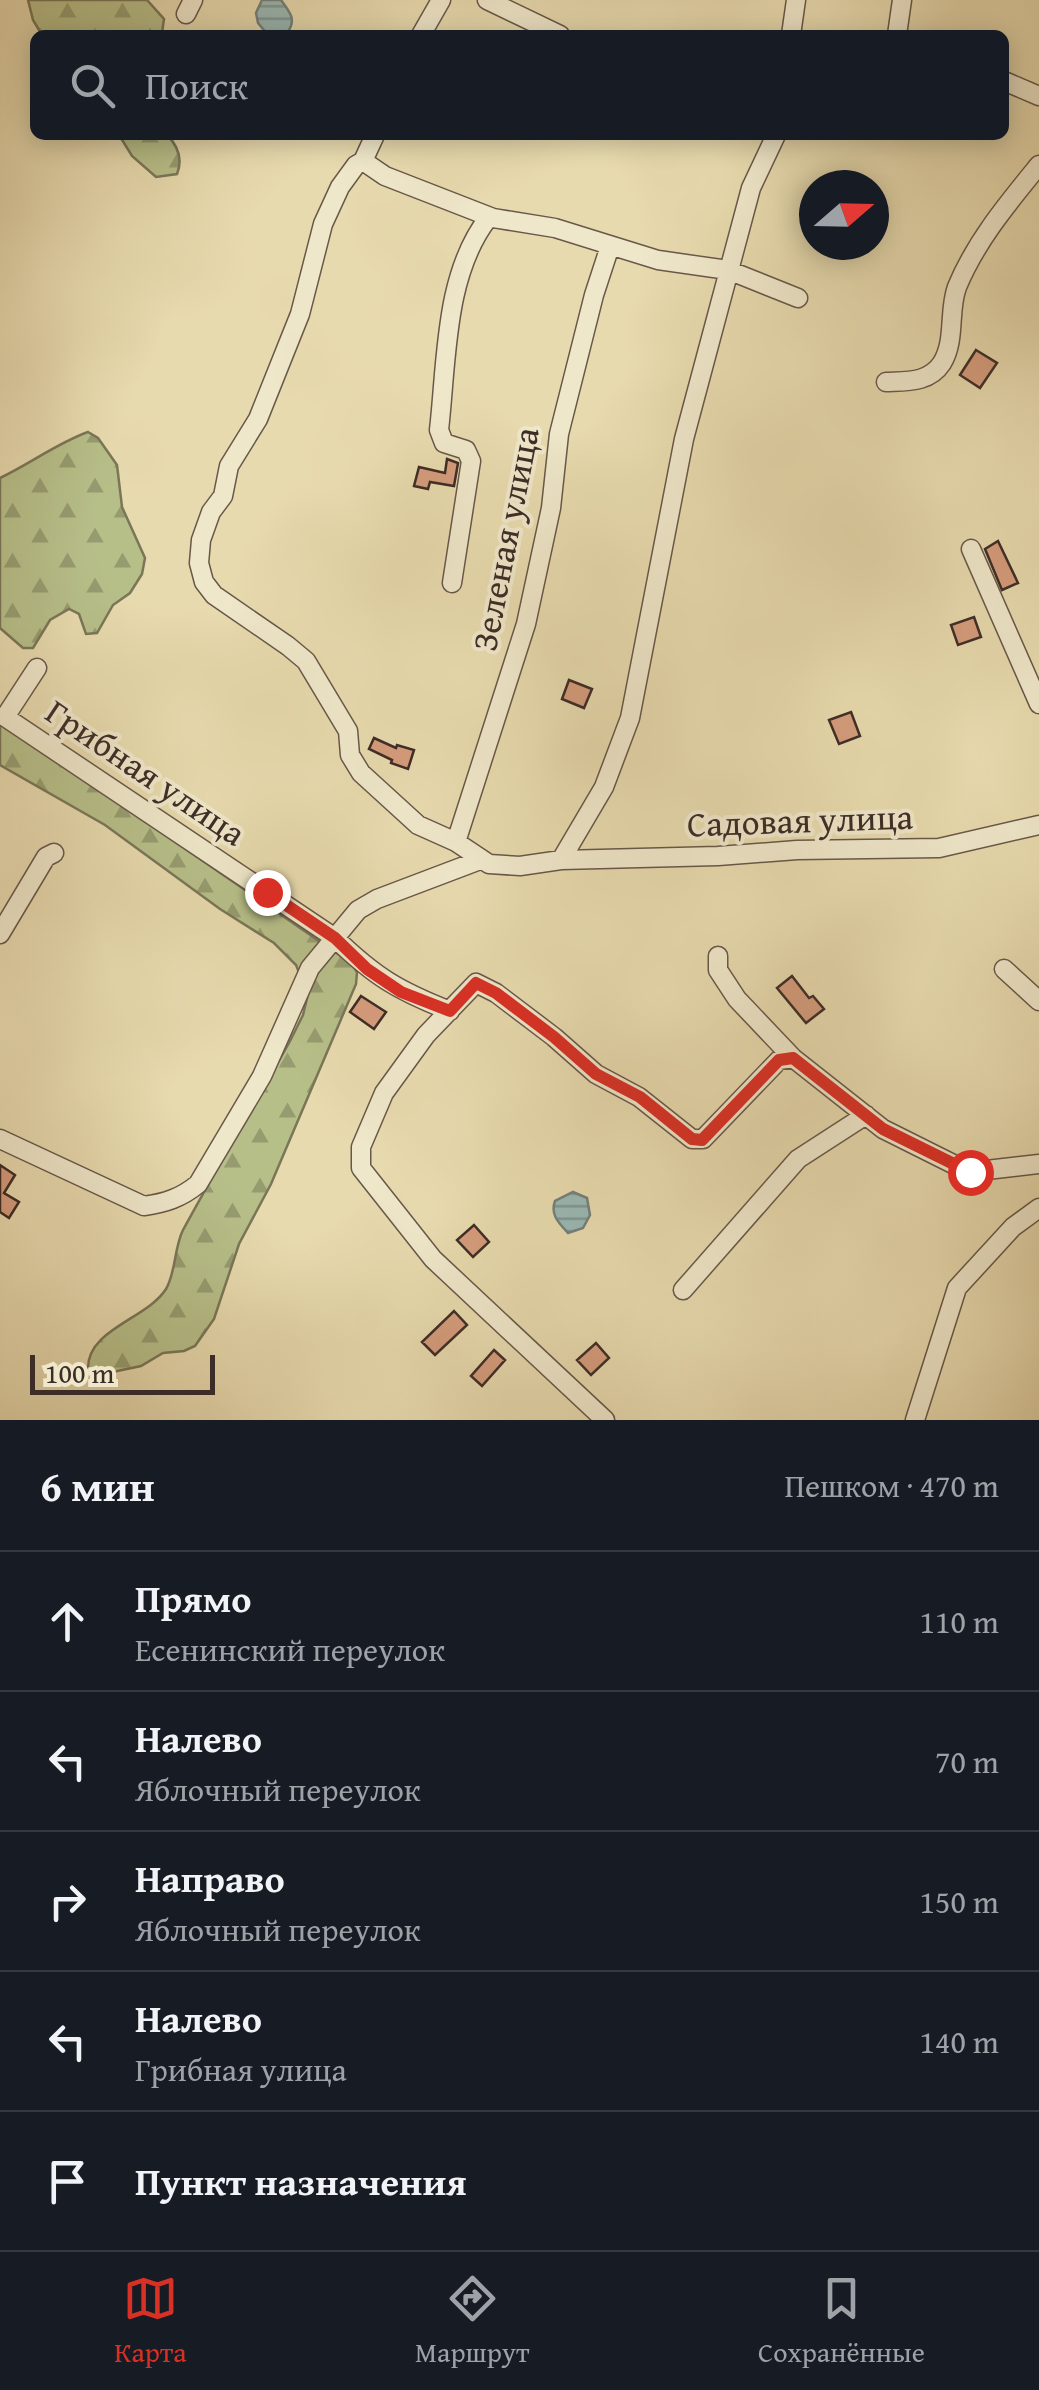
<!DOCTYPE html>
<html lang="ru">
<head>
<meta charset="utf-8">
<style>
  body { margin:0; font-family:"Gentium Book Plus",serif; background:#20242c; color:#f1f3f6 }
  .compass { position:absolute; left:799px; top:170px; width:90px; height:90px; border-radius:50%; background:#171b24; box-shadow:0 5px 25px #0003; rotate:70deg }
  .scale { position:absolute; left:30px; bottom:25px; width:185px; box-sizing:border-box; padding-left:10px; border:5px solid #3d2d27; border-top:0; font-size:28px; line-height:35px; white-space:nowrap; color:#3d2d27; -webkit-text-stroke:8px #efe7ca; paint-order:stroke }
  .stop { position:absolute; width:30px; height:30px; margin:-22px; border:8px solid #d93025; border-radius:50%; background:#fff }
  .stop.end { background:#d93025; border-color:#fff; box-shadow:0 2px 10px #0008 }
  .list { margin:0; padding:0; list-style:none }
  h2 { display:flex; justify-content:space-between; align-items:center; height:130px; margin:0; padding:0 40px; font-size:42px }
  h2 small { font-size:32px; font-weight:400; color:#9ea1a6 }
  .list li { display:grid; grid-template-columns:65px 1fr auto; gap:30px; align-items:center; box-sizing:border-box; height:140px; padding:0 40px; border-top:2px solid #363941 }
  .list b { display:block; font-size:38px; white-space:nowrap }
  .list p { margin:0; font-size:32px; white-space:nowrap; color:#9ea1a6 }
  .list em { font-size:32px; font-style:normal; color:#9ea1a6 }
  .icon { flex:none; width:55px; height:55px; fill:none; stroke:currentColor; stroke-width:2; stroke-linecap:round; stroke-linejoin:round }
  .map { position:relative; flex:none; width:1039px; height:1420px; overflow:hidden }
  .search { position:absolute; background:#171b24; box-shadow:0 5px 25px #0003; left:30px; right:30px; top:30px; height:110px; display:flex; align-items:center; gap:25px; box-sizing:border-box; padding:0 35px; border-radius:15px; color:#9ea1a6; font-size:38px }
  .sheet { height:830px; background:#171b24 }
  nav { display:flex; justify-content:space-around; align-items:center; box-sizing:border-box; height:140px; border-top:2px solid #363941; background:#171b24; font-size:28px; color:#9ea1a6 }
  nav a { display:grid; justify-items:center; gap:5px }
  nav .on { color:#d93025 }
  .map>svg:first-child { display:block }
</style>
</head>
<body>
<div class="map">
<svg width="1039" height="1420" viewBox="0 0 1039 1420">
  <defs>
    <pattern id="forest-firs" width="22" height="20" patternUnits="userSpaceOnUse" patternTransform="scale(2.5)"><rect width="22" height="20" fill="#b7bf89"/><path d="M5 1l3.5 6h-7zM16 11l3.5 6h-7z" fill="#969c70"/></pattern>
    <pattern id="water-rules" width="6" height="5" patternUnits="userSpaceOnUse" patternTransform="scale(2.5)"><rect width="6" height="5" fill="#99b8b3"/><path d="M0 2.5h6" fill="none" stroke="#7e9692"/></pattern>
  </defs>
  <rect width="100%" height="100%" fill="#e7daae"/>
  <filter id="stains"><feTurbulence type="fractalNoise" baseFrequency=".002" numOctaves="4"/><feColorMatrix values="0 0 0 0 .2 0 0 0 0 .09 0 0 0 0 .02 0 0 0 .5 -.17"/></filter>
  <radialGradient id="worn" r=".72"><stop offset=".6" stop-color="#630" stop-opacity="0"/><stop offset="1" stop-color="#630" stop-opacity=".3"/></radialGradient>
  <!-- forest -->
  <path fill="url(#forest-firs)" stroke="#7a7658" stroke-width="2.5" d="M 28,0 L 147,0 L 164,19 L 162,33 L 42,35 L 33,20 Z
    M 119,135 L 167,135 C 178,146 183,159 177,174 L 156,177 L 132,156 Z
    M 88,432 L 98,438 L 117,465 L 122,507 L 145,558 L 142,574 L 130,593 L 113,605 L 97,633 L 86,634 L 79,614 L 69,609 L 50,620 L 33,648 L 23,648 L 0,628 L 0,478 C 30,464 57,443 88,432 Z
    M 0,721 L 351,963 L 357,972 L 356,984 L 271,1184 L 239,1244 L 214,1319 L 195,1346 L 184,1351 L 163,1353 L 141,1366 L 108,1373 L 88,1368 C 88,1329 147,1319 166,1289 C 176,1272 174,1248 183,1230 C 217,1167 254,1105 289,1043 L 303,1015 L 308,994 L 296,965 L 274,943 L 220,909 L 105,825 L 0,765 Z"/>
  <!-- water -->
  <path fill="url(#water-rules)" stroke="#74807b" stroke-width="2.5" d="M 262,0 L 281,0 C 290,12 297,20 287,33 L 268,35 L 258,23 L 256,13 Z
    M 573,1192 L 587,1198 L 590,1215 L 583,1228 L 568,1233 C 559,1223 550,1215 555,1201 Z"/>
  <!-- building -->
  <path fill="#d59c7c" stroke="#3d2d27" stroke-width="2.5" d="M 976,350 L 997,363 L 980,388 L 960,375 Z
    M 447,459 L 458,463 L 454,486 L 430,482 L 428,489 L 414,486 L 419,467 L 445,473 Z
    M 998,541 L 1018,583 L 1002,590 L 985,549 Z
    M 974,617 L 981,637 L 958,645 L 951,625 Z
    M 569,680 L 592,689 L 584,708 L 562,699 Z
    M 851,712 L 860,736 L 839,744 L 829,720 Z
    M 374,738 L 396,748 L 397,745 L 414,750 L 408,769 L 391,763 L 392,760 L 369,749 Z
    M 792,976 L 809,998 L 813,996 L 824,1009 L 806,1023 L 777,988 Z
    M 361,996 L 386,1012 L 374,1029 L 350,1012 Z
    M 0,1165 L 15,1175 L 4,1193 L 19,1202 L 9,1218 L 0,1212 Z
    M 474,1225 L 489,1242 L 473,1257 L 457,1240 Z
    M 454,1311 L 467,1325 L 435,1355 L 422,1342 Z
    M 596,1343 L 609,1358 L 591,1375 L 577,1360 Z
    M 494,1350 L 505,1360 L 482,1386 L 471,1376 Z"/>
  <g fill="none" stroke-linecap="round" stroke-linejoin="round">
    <!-- minor casing -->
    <g stroke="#685849" stroke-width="21">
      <path id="minor" d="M 487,0 L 560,35
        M 186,14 L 193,0
        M 421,35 L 441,0
        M 791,35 L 796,0
        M 897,35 L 902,0
        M 1004,81 L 1039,96
        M 375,135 L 363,161 L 356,165 L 340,187 L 323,224 L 300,314 L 258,419 L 229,466 L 223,496 L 211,512 L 201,540 L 199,563 L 204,582 L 214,595 L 288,646 L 306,661 L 348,731 L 350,755 L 361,773 L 418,825 L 456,842 L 489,864 L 520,866 L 561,860 L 718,856 L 797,850 L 939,848 L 1039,825
        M 363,161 L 385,176 L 493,218 L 555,228 L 658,260 L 728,270 L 798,298
        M 886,382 C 907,381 929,383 942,363 C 956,340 948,311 957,287 C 976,241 1008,203 1039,165
        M 971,549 L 1039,704
        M 452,583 L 471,461 L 466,450 L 444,443 L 439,430 C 447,361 444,274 489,217
        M 37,668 L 5,717 L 335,938 C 375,977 399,991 450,1011
        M 456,842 L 526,624 L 551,508 L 559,434 L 594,295 L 610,246
        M 561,860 L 604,787 L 630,718 L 684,439 L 751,188 L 776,135
        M 0,934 L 46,857 L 54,853
        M 718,956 L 718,970 L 737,999 L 793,1058 L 883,1129 L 969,1172 L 1039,1164
        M 1004,969 L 1039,1001
        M 0,1139 L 144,1206 C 165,1203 181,1198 198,1184 L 262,1076 L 310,968 L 358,910 L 377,899 L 480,860
        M 683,1290 L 798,1159 L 866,1115
        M 605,1420 L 433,1259 L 361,1168 L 361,1147 L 384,1093 L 426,1035 L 476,983 L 496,993 L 554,1037 L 596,1074 L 639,1097 L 692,1139 L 703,1139 L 779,1060 L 793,1058
        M 915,1420 L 957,1288 L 1013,1227 L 1039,1208"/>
    </g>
    <!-- minor -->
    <use href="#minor" stroke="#efe7ca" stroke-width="18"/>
  </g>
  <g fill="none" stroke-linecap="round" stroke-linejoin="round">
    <!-- route -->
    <path stroke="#d93025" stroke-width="12" d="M 267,892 L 335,938 L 367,969 L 401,992 L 450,1011 L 476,983 L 496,993 L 554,1037 L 596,1074 L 640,1097 L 692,1139 L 702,1140 L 779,1060 L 793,1058 L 883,1129 L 970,1172"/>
  </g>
  <g text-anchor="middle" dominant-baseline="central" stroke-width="8" stroke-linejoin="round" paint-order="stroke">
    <!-- street labels -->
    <g font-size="35" fill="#3d2d27" stroke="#efe7ca">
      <text transform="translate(505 539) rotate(-79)">Зеленая улица</text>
      <text transform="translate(146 772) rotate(34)">Грибная улица</text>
      <text transform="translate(800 820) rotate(-2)">Садовая улица</text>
    </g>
  </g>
  <rect width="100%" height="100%" filter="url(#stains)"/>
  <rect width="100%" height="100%" fill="url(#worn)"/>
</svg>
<svg class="compass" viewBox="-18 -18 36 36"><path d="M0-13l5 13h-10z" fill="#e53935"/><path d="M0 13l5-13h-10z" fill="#9ea1a6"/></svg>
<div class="scale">100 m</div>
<div class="stop" style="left:970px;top:1172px"></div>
<div class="stop end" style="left:267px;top:892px"></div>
<div class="search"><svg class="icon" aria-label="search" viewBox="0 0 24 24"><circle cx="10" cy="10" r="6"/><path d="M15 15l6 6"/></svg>Поиск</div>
</div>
<section class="sheet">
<h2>6 мин<small>Пешком · 470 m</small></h2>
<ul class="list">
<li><svg class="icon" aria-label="ahead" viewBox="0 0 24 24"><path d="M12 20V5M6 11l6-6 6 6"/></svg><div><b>Прямо</b><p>Есенинский переулок</p></div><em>110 m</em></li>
<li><svg class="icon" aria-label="left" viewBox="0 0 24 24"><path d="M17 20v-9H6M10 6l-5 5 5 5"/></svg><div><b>Налево</b><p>Яблочный переулок</p></div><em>70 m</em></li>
<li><svg class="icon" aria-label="right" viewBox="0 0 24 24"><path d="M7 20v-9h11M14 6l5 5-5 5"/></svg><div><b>Направо</b><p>Яблочный переулок</p></div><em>150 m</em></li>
<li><svg class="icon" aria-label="left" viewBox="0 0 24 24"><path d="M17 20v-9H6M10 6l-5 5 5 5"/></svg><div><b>Налево</b><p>Грибная улица</p></div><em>140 m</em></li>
<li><svg class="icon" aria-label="arrive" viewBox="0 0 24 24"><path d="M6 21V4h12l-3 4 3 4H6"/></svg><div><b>Пункт назначения</b></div></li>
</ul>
</section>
<nav>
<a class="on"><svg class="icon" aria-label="map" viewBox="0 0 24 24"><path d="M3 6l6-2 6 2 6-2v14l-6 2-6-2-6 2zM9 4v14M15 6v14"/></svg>Карта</a>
<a><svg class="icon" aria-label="directions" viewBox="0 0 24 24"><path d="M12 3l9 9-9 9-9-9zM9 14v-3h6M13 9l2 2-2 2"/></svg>Маршрут</a>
<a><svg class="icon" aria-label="saved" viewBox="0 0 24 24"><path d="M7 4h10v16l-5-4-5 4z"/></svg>Сохранённые</a>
</nav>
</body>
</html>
